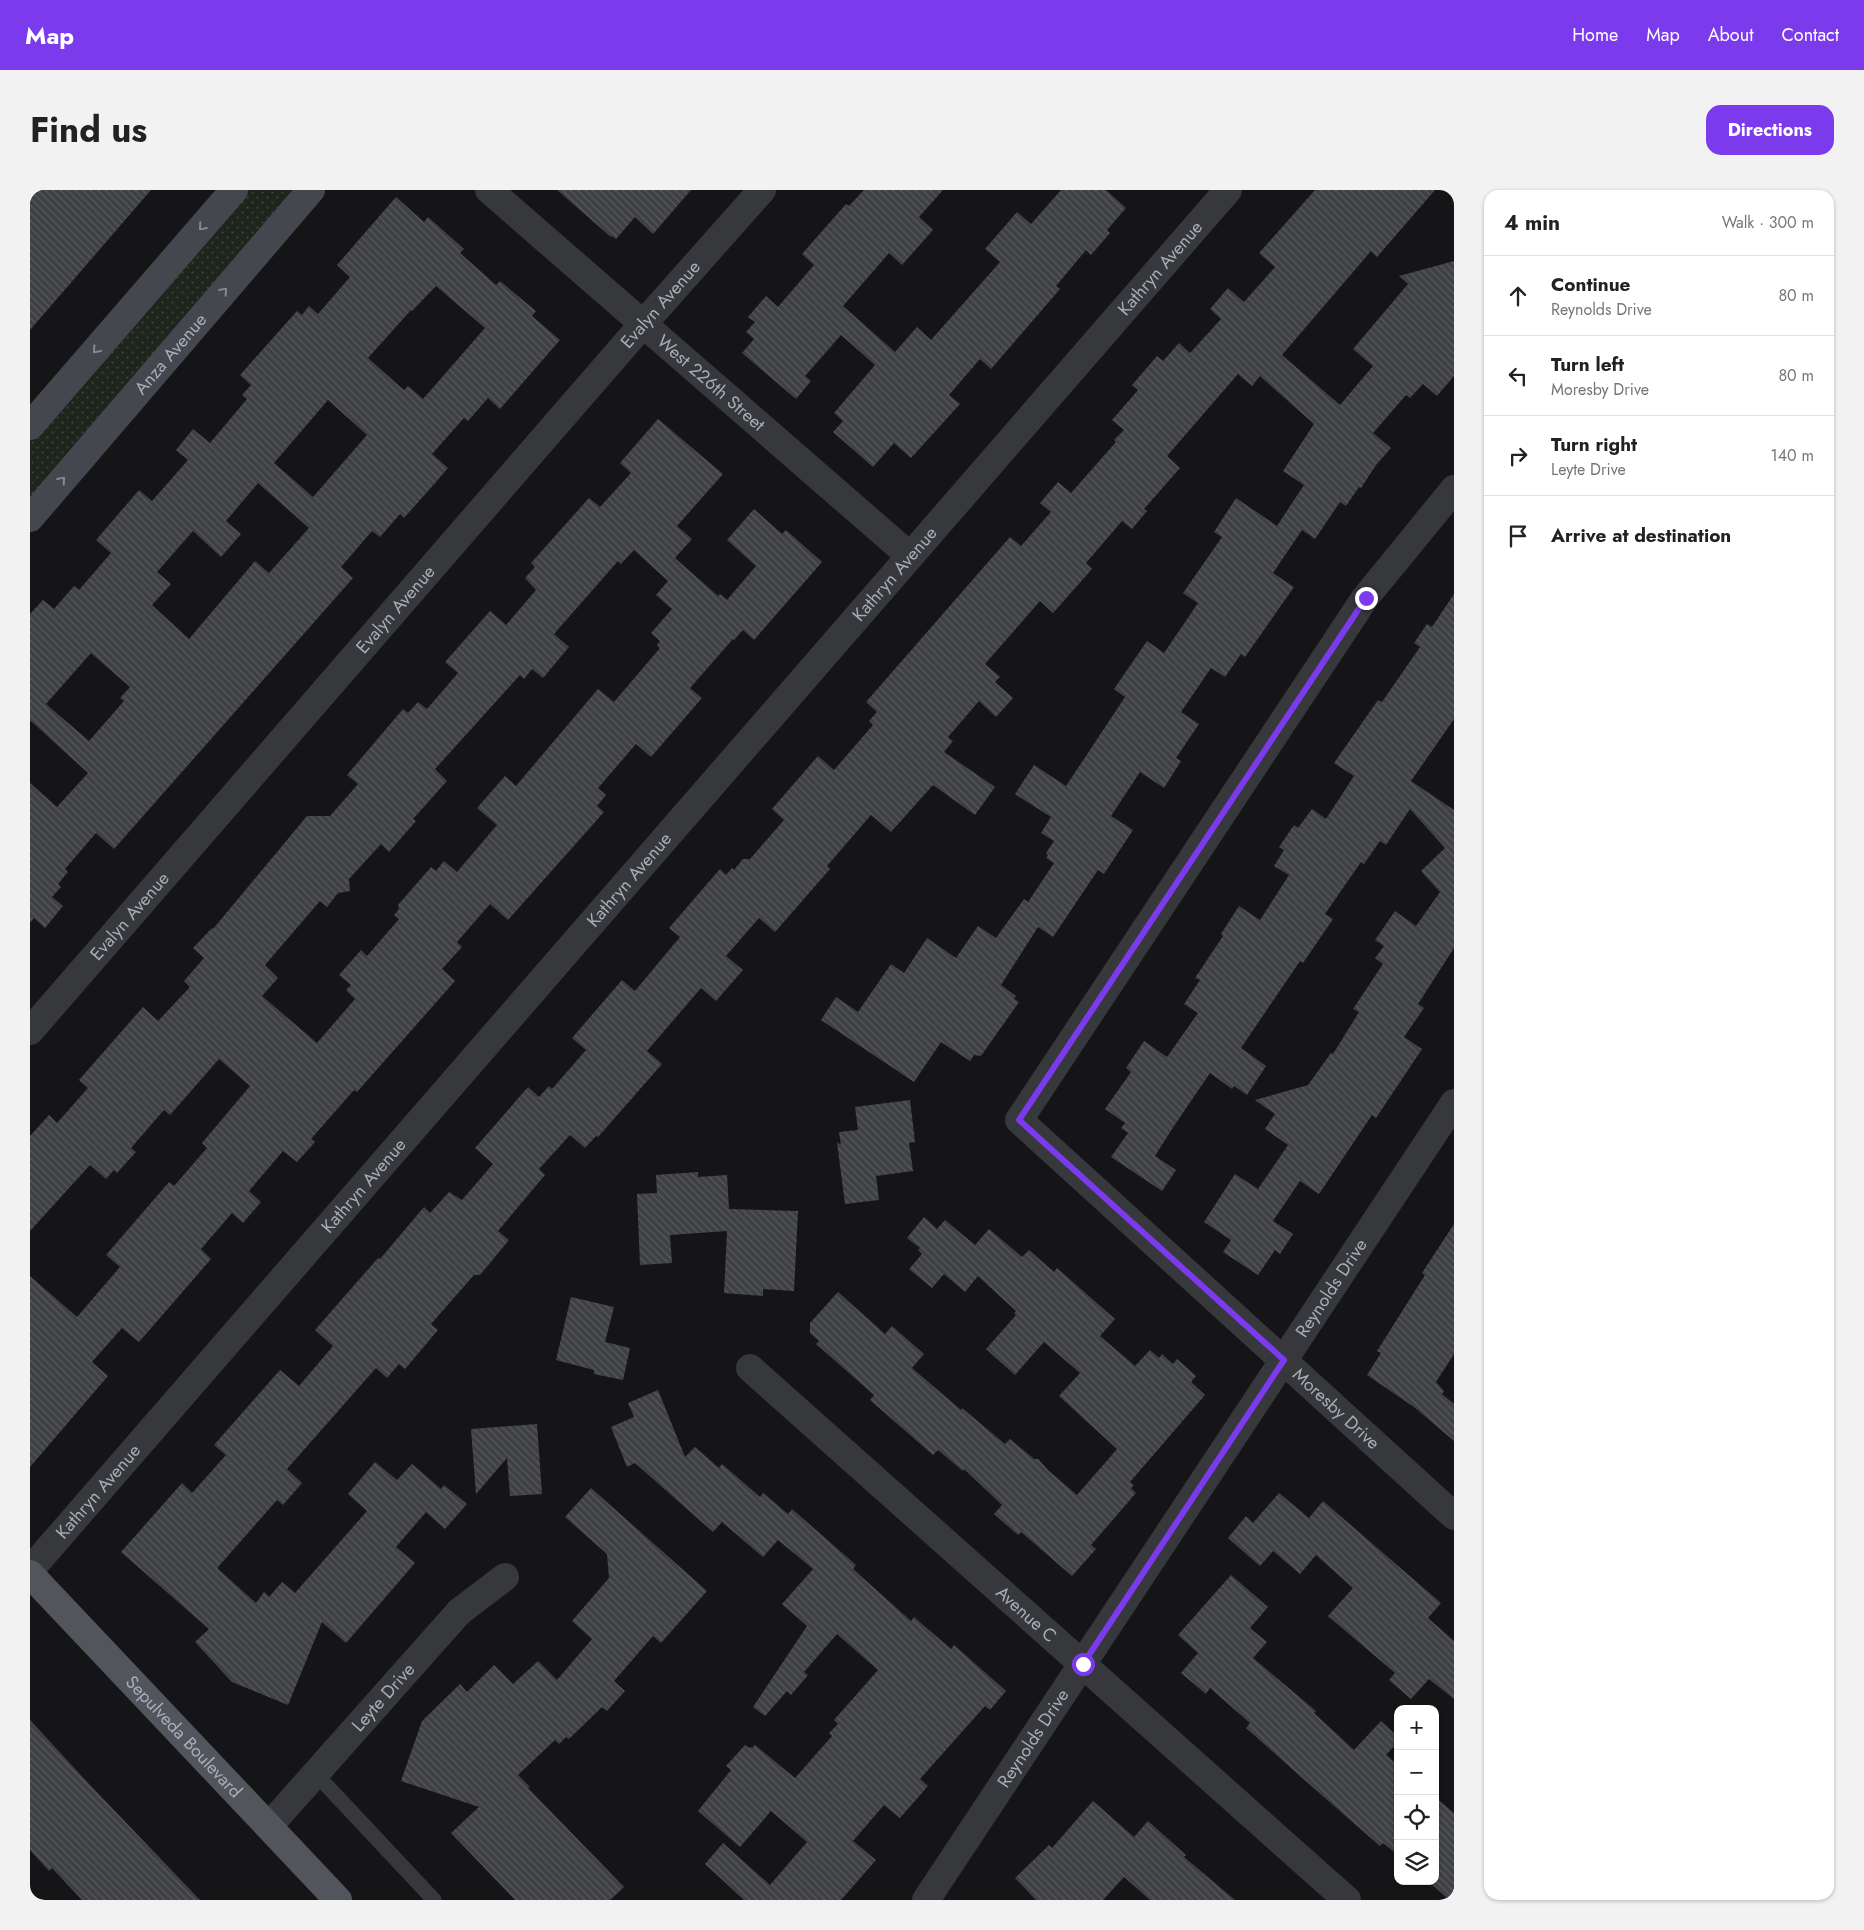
<!DOCTYPE html>
<html lang="en">
<head>
<meta charset="utf-8">
<style>
  body { margin:0; font-family:Jost,sans-serif; background:#f2f2f2; color:#222 }
  .controls { position:absolute; right:15px; bottom:15px; display:grid; overflow:hidden; border-radius:10px; box-shadow:0 1px 4px #0004 }
  .controls button { width:45px; height:45px; display:grid; place-items:center; padding:0; border:0; border-bottom:1px solid #e0e0e0; background:#fff; color:#222; font:25px sans-serif }
  .stop { position:absolute; width:15px; height:15px; margin:-11px; border:4px solid #7c3aed; border-radius:50%; background:#fff }
  .stop.end { background:#7c3aed; border-color:#fff; box-shadow:0 1px 5px #0008 }
  .list { margin:0; padding:0; list-style:none }
  h2 { display:flex; justify-content:space-between; align-items:center; height:65px; margin:0; padding:0 20px; font-size:21px }
  h2 small { font-size:16px; font-weight:400; color:#767676 }
  .list li { display:grid; grid-template-columns:32px 1fr auto; gap:15px; align-items:center; box-sizing:border-box; height:80px; padding:0 20px; border-top:1px solid #e0e0e0 }
  .list b { display:block; font-size:19px; white-space:nowrap }
  .list p { margin:0; font-size:16px; white-space:nowrap; color:#767676 }
  .list em { font-size:16px; font-style:normal; color:#767676 }
  .icon { flex:none; width:28px; height:28px; fill:none; stroke:currentColor; stroke-width:2; stroke-linecap:round; stroke-linejoin:round }
  .map { position:relative; flex:none; width:1424px; height:1710px; overflow:hidden; border-radius:15px }
  header { display:flex; align-items:center; gap:30px; box-sizing:border-box; height:70px; padding:0 25px; background:#7c3aed; color:#fff }
  header strong { font-size:24px }
  nav { display:flex; gap:28px; margin-inline-start:auto; font-size:18px }
  .intro { display:flex; align-items:center; justify-content:space-between; box-sizing:border-box; height:120px; padding:0 30px }
  h1 { margin:0; font-size:35px }
  .button { padding:12px 22px; border-radius:15px; background:#7c3aed; color:#fff; font-size:18px; font-weight:700 }
  main { display:flex; gap:30px; padding:0 30px }
  aside { flex:1; background:#fff; border-radius:15px; box-shadow:0 1px 4px #0004 }
  .map>svg:first-child { display:block }
</style>
</head>
<body>
<header>
<strong>Map</strong>
<nav><a>Home</a><a>Map</a><a>About</a><a>Contact</a></nav>
</header>
<div class="intro"><h1>Find us</h1><a class="button">Directions</a></div>
<main>
<div class="map">
<svg width="1424" height="1710" viewBox="0 0 1424 1710">
  <defs>
    <pattern id="grass-dots" width="8" height="8" patternUnits="userSpaceOnUse" patternTransform="scale(1.25)"><rect width="8" height="8" fill="#1d251d"/><path d="M2 2h.1M6 6h.1" fill="none" stroke="#3b423c" stroke-width="1.8" stroke-linecap="round"/></pattern>
    <pattern id="building-back-hatch" width="6" height="6" patternUnits="userSpaceOnUse" patternTransform="scale(1.25)"><rect width="6" height="6" fill="#3f4044"/><path d="M-1 5l2 2M0 0l6 6M5-1l2 2" fill="none" stroke="#58595d"/></pattern>
  </defs>
  <rect width="100%" height="100%" fill="#151517"/>
  <!-- grass -->
  <path fill="url(#grass-dots)" d="M 204,0 L 281,0 L 0,328 L 0,236 Z"/>
  <!-- building -->
  <path fill="url(#building-back-hatch)" fill-rule="evenodd" d="M 0,0 L 121,0 L 0,140 Z
    M 527,0 L 661,0 L 623,44 L 605,27 L 586,49 L 582,46 L 581,47 Z
    M 834,0 L 913,0 L 889,27 L 903,40 L 872,75 L 859,63 L 813,116 L 865,162 L 887,137 L 901,150 L 970,72 L 955,59 L 987,22 L 1001,34 L 1031,0 L 1076,0 L 1096,18 L 1077,40 L 1080,43 L 1061,65 L 1056,60 L 1026,96 L 1030,99 L 961,179 L 950,169 L 919,205 L 930,214 L 881,268 L 864,253 L 843,277 L 803,242 L 813,231 L 804,223 L 845,175 L 811,145 L 775,186 L 781,191 L 766,209 L 712,163 L 724,149 L 716,142 L 725,132 L 718,127 L 736,106 L 748,117 L 784,75 L 772,64 L 816,14 L 819,16 Z
    M 1285,0 L 1405,0 L 1347,67 L 1341,61 L 1252,165 L 1310,215 L 1343,176 L 1323,159 L 1378,94 L 1369,86 L 1424,71 L 1424,186 L 1407,206 L 1393,194 L 1380,208 L 1376,205 L 1343,243 L 1361,258 L 1346,275 L 1331,298 L 1329,297 L 1316,316 L 1310,312 L 1285,349 L 1272,340 L 1243,383 L 1264,397 L 1215,467 L 1211,464 L 1195,487 L 1181,478 L 1151,522 L 1169,534 L 1146,568 L 1151,571 L 1134,598 L 1110,582 L 1081,626 L 1103,640 L 1074,684 L 1068,680 L 1023,747 L 1008,737 L 971,795 L 986,806 L 984,809 L 989,812 L 951,866 L 944,865 L 940,871 L 911,852 L 884,892 L 791,830 L 806,807 L 828,822 L 861,774 L 874,783 L 897,748 L 926,768 L 948,736 L 966,748 L 994,709 L 998,712 L 1024,673 L 1016,668 L 1018,665 L 1016,663 L 1024,651 L 1011,643 L 1021,627 L 985,604 L 1004,575 L 1036,596 L 1095,507 L 1084,499 L 1117,451 L 1134,463 L 1168,413 L 1153,403 L 1192,347 L 1184,342 L 1206,308 L 1247,336 L 1274,295 L 1253,281 L 1284,234 L 1230,186 L 1222,196 L 1208,184 L 1137,266 L 1150,278 L 1114,319 L 1117,321 L 1102,339 L 1092,331 L 1056,373 L 1062,379 L 1023,423 L 1010,411 L 955,474 L 970,487 L 965,492 L 983,508 L 966,527 L 949,511 L 918,547 L 923,551 L 914,562 L 965,597 L 945,625 L 903,595 L 861,642 L 841,625 L 797,676 L 800,679 L 745,742 L 729,728 L 696,766 L 713,780 L 686,811 L 671,798 L 617,861 L 632,874 L 568,947 L 566,946 L 555,958 L 540,945 L 509,979 L 515,985 L 468,1041 L 479,1050 L 450,1085 L 444,1085 L 401,1134 L 408,1140 L 375,1179 L 369,1174 L 357,1188 L 346,1178 L 257,1279 L 272,1293 L 253,1315 L 247,1310 L 188,1377 L 188,1379 L 226,1413 L 234,1402 L 239,1407 L 252,1392 L 265,1403 L 337,1321 L 318,1304 L 345,1272 L 367,1290 L 382,1274 L 411,1299 L 414,1295 L 437,1314 L 415,1339 L 396,1322 L 366,1357 L 385,1373 L 316,1453 L 292,1432 L 258,1515 L 202,1492 L 165,1452 L 179,1439 L 91,1362 L 152,1293 L 162,1303 L 196,1265 L 184,1255 L 250,1180 L 269,1196 L 303,1156 L 285,1140 L 348,1068 L 350,1069 L 394,1017 L 400,1023 L 419,1002 L 432,1010 L 463,974 L 445,958 L 498,897 L 509,907 L 519,896 L 522,899 L 556,860 L 542,848 L 592,790 L 605,801 L 650,747 L 639,738 L 690,679 L 696,685 L 702,678 L 704,680 L 713,669 L 720,669 L 754,630 L 742,619 L 788,566 L 804,580 L 843,535 L 839,531 L 847,522 L 836,512 L 980,347 L 991,356 L 1021,322 L 1010,313 L 1028,292 L 1041,303 L 1086,252 L 1084,250 L 1094,240 L 1082,230 L 1108,200 L 1102,195 L 1127,166 L 1133,171 L 1149,153 L 1160,163 L 1191,129 L 1180,119 L 1198,98 L 1214,112 L 1245,77 L 1229,63 Z
    M 366,7 L 394,32 L 398,27 L 434,59 L 430,63 L 466,95 L 470,91 L 506,121 L 502,126 L 530,150 L 470,219 L 458,208 L 438,231 L 434,228 L 402,264 L 418,278 L 406,292 L 374,328 L 370,324 L 350,347 L 342,341 L 311,377 L 323,388 L 84,659 L 66,643 L 35,679 L 38,682 L 28,694 L 31,697 L 22,707 L 33,716 L 15,738 L 4,728 L 0,733 L 0,593 L 27,617 L 58,583 L 1,531 L 0,532 L 0,424 L 13,410 L 24,419 L 44,396 L 49,400 L 81,363 L 66,350 L 109,300 L 122,311 L 158,270 L 146,260 L 163,239 L 180,253 L 217,209 L 212,205 L 221,195 L 210,185 L 267,121 L 272,125 L 279,116 L 288,124 L 320,87 L 307,75 ZM 406,96 L 455,138 L 393,209 L 378,196 L 374,200 L 338,168 L 381,120 L 382,121 ZM 298,210 L 337,245 L 283,307 L 244,273 ZM 228,293 L 279,338 L 239,383 L 225,371 L 159,449 L 122,415 L 141,394 L 127,382 L 163,341 L 191,367 L 211,344 L 196,331 ZM 61,463 L 100,497 L 90,508 L 94,511 L 59,551 L 16,514 Z
    M 628,229 L 693,284 L 647,336 L 662,349 L 645,368 L 688,406 L 690,404 L 697,410 L 726,376 L 697,350 L 724,319 L 752,344 L 756,340 L 792,372 L 724,450 L 713,440 L 704,450 L 703,449 L 660,498 L 672,508 L 621,567 L 606,554 L 568,598 L 576,605 L 567,616 L 574,622 L 478,730 L 460,714 L 427,752 L 432,757 L 412,779 L 425,791 L 327,902 L 324,900 L 281,949 L 285,952 L 267,972 L 253,961 L 219,1001 L 231,1012 L 213,1033 L 202,1023 L 171,1059 L 181,1069 L 109,1152 L 92,1138 L 62,1172 L 78,1186 L 0,1277 L 0,1086 L 47,1127 L 90,1077 L 76,1065 L 139,992 L 144,996 L 177,958 L 172,953 L 220,896 L 189,869 L 140,925 L 134,920 L 101,958 L 106,962 L 87,983 L 84,980 L 76,989 L 60,975 L 0,1041 L 0,946 L 19,925 L 27,933 L 58,898 L 49,890 L 113,817 L 128,831 L 160,797 L 154,791 L 174,768 L 163,758 L 182,738 L 183,739 L 277,626 L 300,626 L 328,594 L 317,585 L 373,519 L 378,523 L 388,512 L 397,519 L 428,483 L 415,472 L 460,421 L 476,435 L 506,400 L 495,388 L 505,377 L 501,373 L 559,308 L 570,317 L 601,283 L 590,273 ZM 604,360 L 638,391 L 626,405 L 642,419 L 621,443 L 630,451 L 627,455 L 630,458 L 584,512 L 568,499 L 486,596 L 475,586 L 447,618 L 467,635 L 427,682 L 414,671 L 406,681 L 401,677 L 368,715 L 369,719 L 364,725 L 369,729 L 337,766 L 331,760 L 309,785 L 321,795 L 316,800 L 325,809 L 287,853 L 232,806 L 248,788 L 235,775 L 290,711 L 297,717 L 308,703 L 320,701 L 319,689 L 351,654 L 359,662 L 386,631 L 383,629 L 417,591 L 405,579 L 490,485 L 494,489 L 502,479 L 513,488 L 539,457 L 524,444 L 588,371 L 591,374 Z
    M 1424,404 L 1424,529 L 1381,591 L 1424,620 L 1424,758 L 1388,814 L 1394,818 L 1374,847 L 1392,859 L 1346,928 L 1342,925 L 1289,1004 L 1270,991 L 1243,1031 L 1263,1044 L 1250,1064 L 1245,1060 L 1228,1085 L 1193,1062 L 1201,1050 L 1174,1032 L 1205,984 L 1228,999 L 1258,955 L 1235,939 L 1245,924 L 1225,910 L 1278,895 L 1301,863 L 1303,864 L 1329,822 L 1323,819 L 1353,774 L 1345,768 L 1354,756 L 1345,750 L 1365,721 L 1386,736 L 1410,702 L 1391,681 L 1415,658 L 1380,619 L 1356,655 L 1350,651 L 1334,674 L 1331,672 L 1295,724 L 1303,729 L 1273,773 L 1270,771 L 1211,858 L 1236,876 L 1217,905 L 1204,896 L 1202,899 L 1180,883 L 1144,936 L 1125,966 L 1146,980 L 1132,1001 L 1081,967 L 1098,943 L 1091,938 L 1095,933 L 1075,919 L 1101,882 L 1096,878 L 1114,851 L 1137,867 L 1168,823 L 1154,814 L 1170,790 L 1165,788 L 1193,746 L 1191,744 L 1209,716 L 1230,730 L 1259,685 L 1244,676 L 1254,660 L 1249,657 L 1264,635 L 1268,638 L 1282,619 L 1296,629 L 1324,586 L 1304,573 L 1348,510 L 1352,512 L 1390,457 L 1384,453 L 1397,434 L 1402,437 Z
    M 880,910 L 885,952 L 879,953 L 883,981 L 846,986 L 849,1010 L 815,1014 L 807,952 L 811,955 L 809,942 L 828,940 L 825,917 Z
    M 668,982 L 668,987 L 697,985 L 699,1019 L 768,1021 L 764,1101 L 733,1099 L 733,1106 L 694,1103 L 697,1041 L 640,1045 L 642,1073 L 610,1075 L 607,1004 L 627,1003 L 626,985 Z
    M 894,1027 L 907,1039 L 915,1030 L 945,1055 L 959,1039 L 992,1067 L 999,1060 L 1024,1082 L 1027,1078 L 1085,1129 L 1070,1146 L 1105,1176 L 1120,1160 L 1129,1168 L 1132,1164 L 1143,1174 L 1147,1169 L 1166,1186 L 1161,1192 L 1175,1205 L 1100,1292 L 1104,1295 L 1101,1298 L 1106,1303 L 1061,1355 L 1066,1359 L 1042,1386 L 991,1342 L 988,1345 L 964,1324 L 972,1315 L 934,1279 L 933,1281 L 908,1260 L 903,1265 L 840,1210 L 844,1205 L 786,1154 L 789,1151 L 780,1143 L 780,1133 L 808,1102 L 855,1144 L 862,1136 L 894,1164 L 882,1178 L 931,1220 L 932,1218 L 975,1254 L 980,1249 L 1004,1269 L 1008,1269 L 1019,1281 L 1047,1305 L 1087,1259 L 1029,1206 L 1050,1183 L 1014,1152 L 985,1185 L 956,1159 L 986,1125 L 984,1123 L 986,1121 L 948,1086 L 935,1102 L 914,1084 L 902,1098 L 879,1079 L 892,1064 L 888,1060 L 890,1058 L 877,1048 Z
    M 1424,1034 L 1424,1164 L 1406,1192 L 1414,1201 L 1412,1204 L 1424,1214 L 1424,1251 L 1384,1217 L 1337,1185 L 1351,1163 L 1347,1161 L 1395,1085 L 1392,1083 Z
    M 541,1107 L 584,1117 L 575,1152 L 600,1158 L 593,1190 L 564,1184 L 564,1180 L 526,1170 Z
    M 628,1200 L 655,1267 L 665,1257 L 689,1278 L 692,1274 L 730,1307 L 733,1303 L 758,1324 L 762,1319 L 826,1375 L 823,1379 L 881,1431 L 884,1427 L 921,1459 L 924,1455 L 976,1501 L 960,1520 L 955,1516 L 890,1589 L 898,1596 L 870,1628 L 854,1615 L 823,1651 L 846,1670 L 811,1710 L 714,1710 L 675,1674 L 693,1653 L 740,1695 L 777,1652 L 741,1621 L 710,1657 L 668,1621 L 701,1580 L 696,1576 L 715,1555 L 719,1558 L 721,1557 L 722,1558 L 725,1555 L 765,1588 L 802,1546 L 799,1543 L 808,1534 L 804,1530 L 848,1480 L 807,1444 L 774,1482 L 778,1485 L 761,1505 L 757,1501 L 735,1526 L 723,1517 L 777,1436 L 752,1414 L 783,1379 L 748,1350 L 733,1367 L 692,1332 L 683,1342 L 605,1273 L 597,1277 L 581,1237 L 604,1227 L 598,1213 Z
    M 507,1234 L 512,1304 L 480,1306 L 477,1268 L 446,1304 L 441,1239 Z
    M 561,1298 L 677,1401 L 631,1453 L 623,1446 L 584,1491 L 595,1501 L 577,1521 L 572,1517 L 539,1549 L 536,1547 L 529,1554 L 525,1550 L 488,1585 L 500,1597 L 498,1598 L 594,1697 L 580,1710 L 485,1710 L 421,1643 L 449,1617 L 371,1591 L 392,1531 L 430,1494 L 437,1502 L 464,1475 L 483,1494 L 508,1471 L 527,1490 L 562,1449 L 542,1431 L 579,1388 L 577,1364 L 535,1327 Z
    M 1249,1303 L 1279,1328 L 1293,1311 L 1411,1413 L 1398,1428 L 1424,1451 L 1424,1509 L 1399,1489 L 1381,1509 L 1359,1490 L 1365,1483 L 1298,1426 L 1323,1398 L 1286,1365 L 1270,1384 L 1243,1361 L 1230,1376 L 1198,1348 L 1216,1326 L 1223,1333 Z
    M 1201,1385 L 1238,1417 L 1220,1438 L 1237,1452 L 1223,1468 L 1286,1521 L 1284,1523 L 1324,1560 L 1351,1531 L 1368,1547 L 1368,1552 L 1356,1565 L 1368,1575 L 1368,1665 L 1353,1653 L 1350,1656 L 1287,1601 L 1216,1538 L 1220,1533 L 1180,1498 L 1176,1504 L 1151,1483 L 1168,1463 L 1148,1445 Z
    M 0,1530 L 60,1595 L 170,1710 L 52,1710 L 22,1678 L 19,1681 L 0,1660 Z
    M 1405,1607 L 1424,1623 L 1424,1710 L 1419,1710 L 1398,1691 L 1405,1691 Z
    M 1063,1611 L 1104,1647 L 1118,1631 L 1156,1665 L 1154,1667 L 1205,1710 L 1120,1710 L 1094,1687 L 1073,1710 L 1006,1710 L 985,1688 L 1019,1655 L 1022,1658 Z"/>
  <g fill="none" stroke-linecap="round" stroke-linejoin="round">
    <!-- service -->
    <path stroke="#36383c" stroke-width="15" d="M 285,1583 L 404,1710"/>
    <!-- minor -->
    <g stroke="#36383c" stroke-width="28">
      <path id="s1" d="M 459,0 L 880,366"/>
      <path id="s2" d="M 1424,299 L 1335,408 L 989,930 L 1424,1326"/>
      <path id="s3" d="M 0,841 L 613,134 L 732,0"/>
      <path id="s4" d="M 720,1178 L 1317,1710"/>
      <path id="s5" d="M 0,1380 L 1198,0"/>
      <path id="s6" d="M 239,1636 L 429,1422 L 475,1387"/>
      <path id="s7" d="M 896,1710 L 1424,913"/>
    </g>
    <!-- secondary -->
    <g stroke="#44474d" stroke-width="28">
      <path d="M 0,236 L 204,0"/>
      <path id="s8" d="M 0,328 L 281,0"/>
    </g>
    <!-- primary -->
    <path stroke="#52555c" stroke-width="28" id="s9" d="M 0,1384 L 308,1710"/>
  </g>
  <!-- one-way arrows -->
  <defs><path id="oneway-chevron" d="M-2-3.5L2.5 0L-2 3.5" fill="none" stroke-width="1.6" stroke-linecap="round" stroke-linejoin="round" transform="scale(1.25)"/></defs>
  <g stroke="#848a93">
    <use href="#oneway-chevron" transform="translate(172 37) rotate(131)"/>
    <use href="#oneway-chevron" transform="translate(194 101) rotate(-49)"/>
    <use href="#oneway-chevron" transform="translate(66 160) rotate(131)"/>
    <use href="#oneway-chevron" transform="translate(32 290) rotate(-49)"/>
  </g>
  <g fill="none" stroke-linecap="round" stroke-linejoin="round">
    <!-- route -->
    <path stroke="#7c3aed" stroke-width="6" d="M 1053,1474 L 1254,1170 L 989,930 L 1336,408"/>
  </g>
  <g text-anchor="middle" dominant-baseline="central" stroke-width="4" stroke-linejoin="round" paint-order="stroke">
    <!-- street labels -->
    <g font-size="18" fill="#a6aeb8" stroke="#101012">
      <text stroke="none"><textPath href="#s5" startOffset="1724">Kathryn Avenue</textPath></text>
      <text stroke="none"><textPath href="#s3" startOffset="962">Evalyn Avenue</textPath></text>
      <text stroke="none"><textPath href="#s8" startOffset="216">Anza Avenue</textPath></text>
      <text stroke="none"><textPath href="#s1" startOffset="294">West 226th Street</textPath></text>
      <text stroke="none"><textPath href="#s5" startOffset="1319">Kathryn Avenue</textPath></text>
      <text stroke="none"><textPath href="#s3" startOffset="558">Evalyn Avenue</textPath></text>
      <text stroke="none"><textPath href="#s5" startOffset="914">Kathryn Avenue</textPath></text>
      <text stroke="none"><textPath href="#s3" startOffset="152">Evalyn Avenue</textPath></text>
      <text stroke="none"><textPath href="#s5" startOffset="509">Kathryn Avenue</textPath></text>
      <text stroke="none"><textPath href="#s7" startOffset="734">Reynolds Drive</textPath></text>
      <text stroke="none"><textPath href="#s2" startOffset="1196">Moresby Drive</textPath></text>
      <text stroke="none"><textPath href="#s5" startOffset="104">Kathryn Avenue</textPath></text>
      <text stroke="none"><textPath href="#s4" startOffset="370">Avenue C</textPath></text>
      <text stroke="none"><textPath href="#s6" startOffset="172">Leyte Drive</textPath></text>
      <text stroke="none"><textPath href="#s9" startOffset="224">Sepulveda Boulevard</textPath></text>
      <text stroke="none"><textPath href="#s7" startOffset="194">Reynolds Drive</textPath></text>
    </g>
  </g>
</svg>
<div class="controls">
<button>+</button>
<button>−</button>
<button><svg class="icon" aria-label="locate" viewBox="0 0 24 24"><circle cx="12" cy="12" r="6"/><path d="M12 2v4M12 18v4M2 12h4M18 12h4"/></svg></button>
<button><svg class="icon" aria-label="layers" viewBox="0 0 24 24"><path d="M12 4l9 5-9 5-9-5zM3 14l9 5 9-5"/></svg></button>
</div>
<div class="stop" style="left:1053px;top:1474px"></div>
<div class="stop end" style="left:1336px;top:408px"></div>
</div>
<aside>
<h2>4 min<small>Walk · 300 m</small></h2>
<ul class="list">
<li><svg class="icon" aria-label="ahead" viewBox="0 0 24 24"><path d="M12 20V5M6 11l6-6 6 6"/></svg><div><b>Continue</b><p>Reynolds Drive</p></div><em>80 m</em></li>
<li><svg class="icon" aria-label="left" viewBox="0 0 24 24"><path d="M17 20v-9H6M10 6l-5 5 5 5"/></svg><div><b>Turn left</b><p>Moresby Drive</p></div><em>80 m</em></li>
<li><svg class="icon" aria-label="right" viewBox="0 0 24 24"><path d="M7 20v-9h11M14 6l5 5-5 5"/></svg><div><b>Turn right</b><p>Leyte Drive</p></div><em>140 m</em></li>
<li><svg class="icon" aria-label="arrive" viewBox="0 0 24 24"><path d="M6 21V4h12l-3 4 3 4H6"/></svg><div><b>Arrive at destination</b></div></li>
</ul>
</aside>
</main>
</body>
</html>
